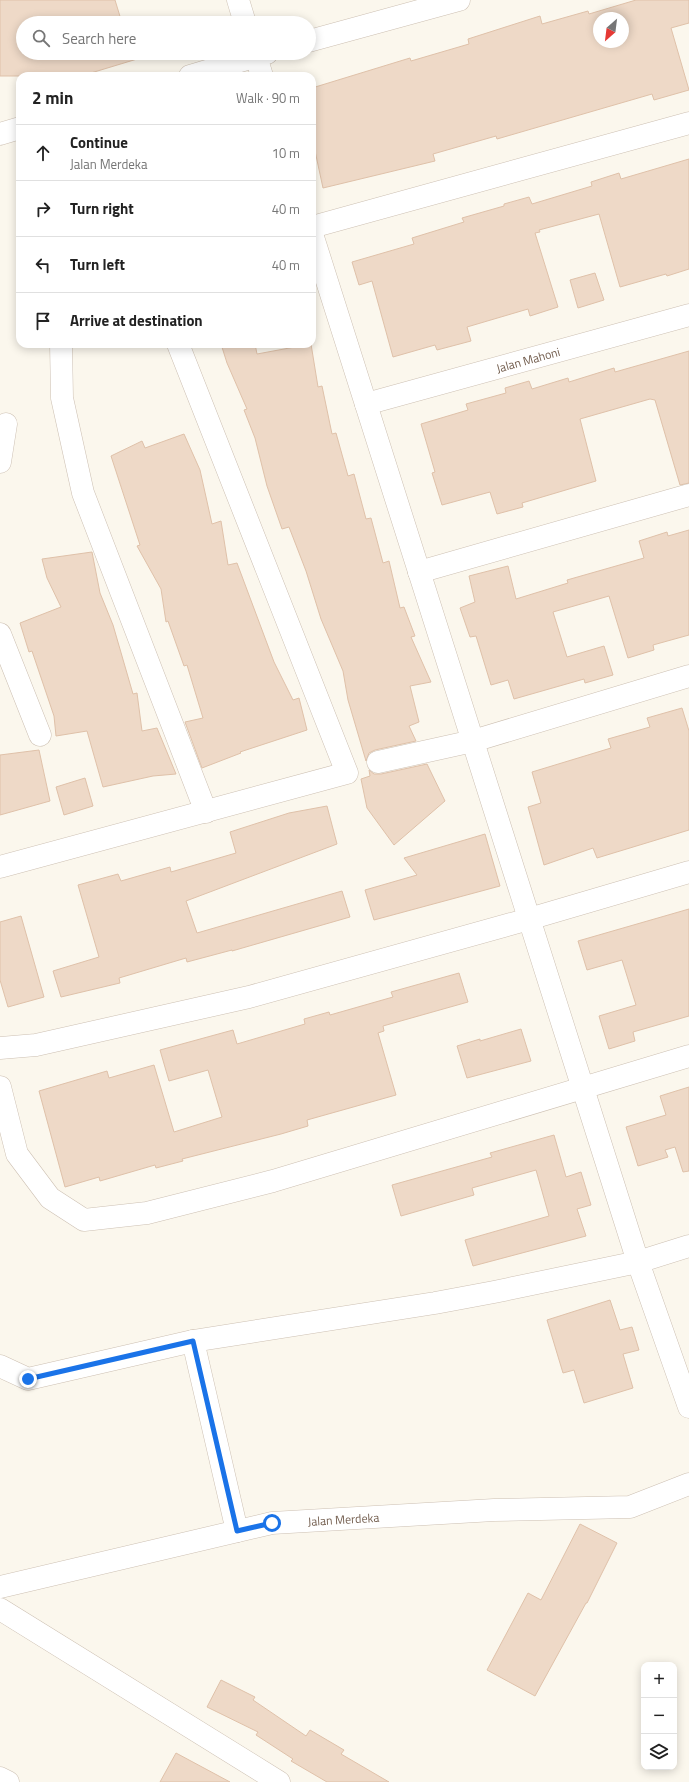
<!DOCTYPE html>
<html lang="en">
<head>
<meta charset="utf-8">
<style>
  body { margin:0; font-family:"Titillium Web",sans-serif; background:#f2f2f2; color:#222 }
  .controls { position:absolute; right:12px; bottom:12px; display:grid; overflow:hidden; border-radius:8px; box-shadow:0 2px 10px #0003 }
  .controls button { width:36px; height:36px; display:grid; place-items:center; padding:0; border:0; border-bottom:1px solid #e0e0e0; background:#fff; color:#222; font:20px sans-serif }
  .compass { position:absolute; left:593px; top:12px; width:36px; height:36px; border-radius:50%; background:#fff; box-shadow:0 2px 10px #0003; rotate:208deg }
  .stop { position:absolute; width:12px; height:12px; margin:-9px; border:3px solid #1a73e8; border-radius:50%; background:#fff }
  .stop.end { background:#1a73e8; border-color:#fff; box-shadow:0 1px 4px #0008 }
  .list { margin:0; padding:0; list-style:none }
  h2 { display:flex; justify-content:space-between; align-items:center; height:52px; margin:0; padding:0 16px; font-size:17px }
  h2 small { font-size:13px; font-weight:400; color:#767676 }
  .list li { display:grid; grid-template-columns:26px 1fr auto; gap:12px; align-items:center; box-sizing:border-box; height:56px; padding:0 16px; border-top:1px solid #e0e0e0 }
  .list b { display:block; font-size:15px; white-space:nowrap }
  .list p { margin:0; font-size:13px; white-space:nowrap; color:#767676 }
  .list em { font-size:13px; font-style:normal; color:#767676 }
  .icon { flex:none; width:22px; height:22px; fill:none; stroke:currentColor; stroke-width:2; stroke-linecap:round; stroke-linejoin:round }
  .map { position:relative; flex:none; width:689px; height:1782px; overflow:hidden }
  .search { position:absolute; background:#fff; box-shadow:0 2px 10px #0003; left:16px; top:16px; width:300px; height:44px; display:flex; align-items:center; gap:10px; box-sizing:border-box; padding:0 14px; border-radius:22px; color:#767676; font-size:15px }
  .panel { position:absolute; background:#fff; box-shadow:0 2px 10px #0003; left:16px; top:72px; width:300px; height:276px; border-radius:12px }
  .map>svg:first-child { display:block }
</style>
</head>
<body>
<div class="map">
<svg width="689" height="1782" viewBox="0 0 689 1782">
  <rect width="100%" height="100%" fill="#fbf7ed"/>
  <!-- building -->
  <path fill="#eed9c7" stroke="#dfc1a9" fill-rule="evenodd" d="M 0,0 L 115,0 L 122,23 L 23,23 L 23,53 L 164,53 L 148,58 L 147,56 L 81,76 L 0,76 Z
    M 636,0 L 689,0 L 689,23 L 671,28 L 689,90 L 654,100 L 652,94 L 497,139 L 496,136 L 433,154 L 435,161 L 323,188 L 312,137 L 312,88 L 410,58 L 411,61 L 469,44 L 468,39 L 540,16 L 542,24 L 588,11 L 589,14 ZM 599,18 L 623,18 L 623,42 L 599,42 Z
    M 689,159 L 689,269 L 667,276 L 666,274 L 620,287 L 599,214 L 539,230 L 540,232 L 535,233 L 558,307 L 530,316 L 528,309 L 467,327 L 471,341 L 437,350 L 435,345 L 393,357 L 372,281 L 359,285 L 352,262 L 414,244 L 412,238 L 464,222 L 462,218 L 504,206 L 504,204 L 529,197 L 532,204 L 592,186 L 591,182 L 619,173 L 621,179 Z
    M 595,273 L 604,300 L 578,308 L 570,280 Z
    M 221,344 L 255,344 L 257,354 L 311,344 L 318,387 L 322,386 L 332,434 L 336,433 L 348,476 L 354,474 L 366,519 L 371,518 L 383,563 L 389,561 L 400,608 L 404,607 L 415,636 L 411,637 L 431,682 L 410,686 L 419,722 L 409,726 L 416,741 L 375,750 L 369,753 L 366,761 L 348,700 L 343,671 L 321,619 L 306,571 L 289,527 L 282,529 L 267,486 L 255,438 L 244,410 L 247,409 L 227,363 Z
    M 689,351 L 689,483 L 680,485 L 655,400 L 650,399 L 580,419 L 596,481 L 522,503 L 523,507 L 497,514 L 490,492 L 442,505 L 432,473 L 435,472 L 421,424 L 468,410 L 466,404 L 506,393 L 505,388 L 529,381 L 532,389 L 568,378 L 569,382 L 614,368 L 615,372 Z
    M 184,434 L 200,470 L 212,524 L 221,521 L 228,565 L 237,563 L 274,662 L 293,700 L 299,698 L 307,730 L 240,752 L 241,753 L 202,768 L 185,722 L 203,718 L 187,665 L 184,666 L 168,621 L 166,622 L 161,589 L 137,546 L 140,545 L 111,456 L 142,441 L 145,448 Z
    M 689,530 L 689,635 L 653,645 L 654,650 L 628,658 L 609,596 L 553,612 L 567,657 L 604,646 L 613,675 L 585,683 L 584,679 L 514,699 L 508,680 L 491,685 L 476,636 L 470,637 L 460,608 L 475,602 L 469,576 L 508,566 L 516,599 L 568,583 L 567,580 L 644,558 L 639,541 L 667,532 L 668,536 Z
    M 92,552 L 100,593 L 113,625 L 133,694 L 137,693 L 142,731 L 157,728 L 176,774 L 153,776 L 103,787 L 87,731 L 56,736 L 54,716 L 32,651 L 29,652 L 20,623 L 61,607 L 47,578 L 42,559 Z
    M 682,708 L 689,731 L 689,830 L 597,858 L 593,848 L 544,865 L 528,807 L 541,803 L 532,772 L 611,748 L 608,739 L 650,727 L 647,718 Z
    M 39,750 L 50,801 L 0,815 L 0,755 Z
    M 427,764 L 445,801 L 394,845 L 367,808 L 361,779 L 370,776 L 369,770 L 374,774 L 381,774 Z
    M 85,778 L 93,806 L 64,815 L 56,787 Z
    M 327,806 L 337,844 L 186,901 L 197,933 L 342,891 L 350,917 L 232,951 L 232,950 L 187,962 L 186,958 L 119,978 L 120,983 L 61,997 L 53,971 L 99,957 L 78,885 L 118,874 L 121,881 L 170,867 L 171,872 L 236,853 L 230,832 L 289,813 Z
    M 485,834 L 500,886 L 374,920 L 365,890 L 417,875 L 404,858 Z
    M 689,909 L 689,1016 L 633,1032 L 635,1041 L 609,1049 L 599,1016 L 636,1005 L 622,960 L 587,970 L 578,941 Z
    M 21,916 L 44,997 L 8,1007 L 0,980 L 0,922 Z
    M 459,973 L 468,1002 L 383,1026 L 384,1031 L 378,1033 L 396,1095 L 307,1120 L 308,1126 L 281,1134 L 182,1159 L 183,1161 L 156,1168 L 155,1165 L 100,1181 L 99,1177 L 65,1187 L 39,1091 L 107,1071 L 109,1078 L 154,1065 L 174,1132 L 222,1117 L 208,1070 L 169,1081 L 160,1050 L 233,1030 L 237,1044 L 305,1024 L 304,1019 L 329,1012 L 330,1015 L 393,997 L 391,992 Z
    M 521,1029 L 531,1061 L 467,1078 L 457,1046 L 480,1039 L 480,1041 Z
    M 689,1087 L 689,1171 L 683,1172 L 675,1147 L 665,1150 L 668,1157 L 638,1166 L 626,1127 L 666,1115 L 660,1096 Z
    M 554,1135 L 566,1177 L 581,1172 L 591,1205 L 577,1209 L 586,1236 L 473,1266 L 465,1240 L 549,1216 L 536,1170 L 472,1188 L 474,1195 L 401,1216 L 392,1185 L 492,1157 L 490,1153 Z
    M 610,1300 L 620,1330 L 632,1327 L 639,1350 L 623,1354 L 633,1388 L 584,1403 L 574,1370 L 563,1373 L 547,1320 Z
    M 580,1524 L 617,1543 L 587,1603 L 586,1603 L 535,1696 L 487,1670 L 528,1593 L 541,1600 Z
    M 221,1680 L 255,1697 L 253,1700 L 306,1736 L 310,1730 L 344,1750 L 341,1754 L 389,1782 L 327,1782 L 291,1761 L 293,1759 L 256,1735 L 258,1732 L 207,1707 Z
    M 176,1753 L 230,1782 L 160,1782 Z"/>
  <g fill="none" stroke-linecap="round" stroke-linejoin="round">
    <!-- minor casing -->
    <g stroke="#cdc0b3" stroke-width="23">
      <g id="minor">
        <path d="M 238,0 L 245,23"/>
        <path d="M 309,41 L 459,0"/>
        <path d="M 255,53 L 262,76"/>
        <path d="M 190,76 L 267,53"/>
        <path d="M 0,134 L 20,128"/>
        <path d="M 312,227 L 689,123"/>
        <path d="M 312,234 L 638,1262 L 689,1407"/>
        <path d="M 61,344 L 62,398 L 83,493 L 206,812"/>
        <path id="s1" d="M 366,404 L 689,315"/>
        <path d="M 0,462 L 6,424"/>
        <path d="M 419,572 L 689,495"/>
        <path d="M 0,634 L 40,735"/>
        <path d="M 378,762 L 473,741 L 689,676"/>
        <path d="M 0,867 L 347,773 L 178,344"/>
        <path d="M 0,1048 L 36,1045 L 249,997 L 529,919 L 689,872"/>
        <path d="M 0,1087 L 17,1154 L 50,1198 L 84,1220 L 147,1213 L 273,1181 L 689,1056"/>
        <path d="M 193,1341 L 237,1531"/>
        <path d="M 0,1366 L 28,1379 L 193,1341 L 435,1303 L 494,1292 L 638,1262 L 689,1246"/>
        <path id="s2" d="M 0,1587 L 272,1523 L 494,1510 L 630,1507 L 689,1484"/>
        <path d="M 0,1609 L 279,1782"/>
        <path d="M 0,1778 L 8,1782"/>
      </g>
    </g>
    <!-- minor -->
    <use href="#minor" stroke="#fff" stroke-width="22"/>
  </g>
  <g fill="none" stroke-linecap="round" stroke-linejoin="round">
    <!-- route -->
    <path stroke="#1a73e8" stroke-width="5" d="M 28,1379 L 193,1341 L 237,1531 L 272,1523"/>
  </g>
  <g text-anchor="middle" dominant-baseline="central" stroke-width="3" stroke-linejoin="round" paint-order="stroke">
    <!-- street labels -->
    <g font-size="12" fill="#756051" stroke="#fefaf4">
      <text stroke="none"><textPath href="#s1" startOffset="168">Jalan Mahoni</textPath></text>
      <text stroke="none"><textPath href="#s2" startOffset="351">Jalan Merdeka</textPath></text>
    </g>
  </g>
</svg>
<div class="controls">
<button>+</button>
<button>−</button>
<button><svg class="icon" aria-label="layers" viewBox="0 0 24 24"><path d="M12 4l9 5-9 5-9-5zM3 14l9 5 9-5"/></svg></button>
</div>
<svg class="compass" viewBox="-18 -18 36 36"><path d="M0-13l5 13h-10z" fill="#e53935"/><path d="M0 13l5-13h-10z" fill="#767676"/></svg>
<div class="stop" style="left:272px;top:1523px"></div>
<div class="stop end" style="left:28px;top:1379px"></div>
<div class="search"><svg class="icon" aria-label="search" viewBox="0 0 24 24"><circle cx="10" cy="10" r="6"/><path d="M15 15l6 6"/></svg>Search here</div>
<section class="panel">
<h2>2 min<small>Walk · 90 m</small></h2>
<ul class="list">
<li><svg class="icon" aria-label="ahead" viewBox="0 0 24 24"><path d="M12 20V5M6 11l6-6 6 6"/></svg><div><b>Continue</b><p>Jalan Merdeka</p></div><em>10 m</em></li>
<li><svg class="icon" aria-label="right" viewBox="0 0 24 24"><path d="M7 20v-9h11M14 6l5 5-5 5"/></svg><div><b>Turn right</b></div><em>40 m</em></li>
<li><svg class="icon" aria-label="left" viewBox="0 0 24 24"><path d="M17 20v-9H6M10 6l-5 5 5 5"/></svg><div><b>Turn left</b></div><em>40 m</em></li>
<li><svg class="icon" aria-label="arrive" viewBox="0 0 24 24"><path d="M6 21V4h12l-3 4 3 4H6"/></svg><div><b>Arrive at destination</b></div></li>
</ul>
</section>
</div>
</body>
</html>
